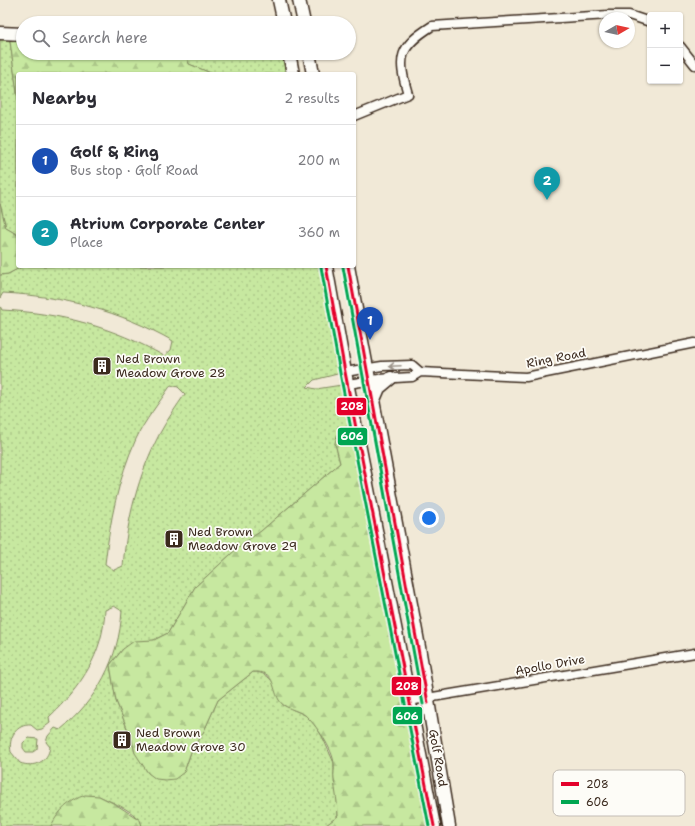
<!DOCTYPE html>
<html lang="en">
<head>
<meta charset="utf-8">
<style>
  body { margin:0; font-family:"Shantell Sans",sans-serif; background:#f2f2f3; color:#2b2b33 }
  .controls { position:absolute; right:12px; top:12px; display:grid; overflow:hidden; border-radius:4px; box-shadow:0 1px 3px #0004 }
  .controls button { width:36px; height:36px; display:grid; place-items:center; padding:0; border:0; border-bottom:1px solid #e1e1e2; background:#fff; color:#2b2b33; font:20px sans-serif }
  .compass { position:absolute; left:599px; top:12px; width:36px; height:36px; border-radius:50%; background:#fff; box-shadow:0 1px 3px #0004; rotate:81deg }
  .you { position:absolute; left:429px; top:518px; width:14px; height:14px; margin:-10px; border:3px solid #fff; border-radius:50%; background:#1a73e8; box-shadow:0 0 0 6px #1a73e833 }
  .badge { display:grid; place-items:center; width:26px; height:26px; border-radius:50%; background:#7c3aed; color:#fff; font-size:13px; font-weight:700 }
  .pin { position:absolute; translate:-50% -33px; filter:drop-shadow(0 1px 2px #0008) }
  .pin::after { content:''; position:absolute; top:21px; width:14px; height:12px; background:inherit; clip-path:polygon(0 0,100% 0,50% 100%) }
  .list { margin:0; padding:0; list-style:none }
  h2 { display:flex; justify-content:space-between; align-items:center; height:52px; margin:0; padding:0 16px; font-size:17px }
  h2 small { font-size:13px; font-weight:400; color:#7c7c81 }
  .list li { display:grid; grid-template-columns:26px 1fr auto; gap:12px; align-items:center; box-sizing:border-box; height:72px; padding:0 16px; border-top:1px solid #e1e1e2 }
  .list b { display:block; font-size:15px; white-space:nowrap }
  .list p { margin:0; font-size:13px; white-space:nowrap; color:#7c7c81 }
  .list em { font-size:13px; font-style:normal; color:#7c7c81 }
  .icon { flex:none; width:22px; height:22px; fill:none; stroke:currentColor; stroke-width:2; stroke-linecap:round; stroke-linejoin:round }
  .map { position:relative; flex:none; width:695px; height:826px; overflow:hidden }
  .search { position:absolute; background:#fff; box-shadow:0 1px 3px #0004; left:16px; top:16px; width:340px; height:44px; display:flex; align-items:center; gap:10px; box-sizing:border-box; padding:0 14px; border-radius:22px; color:#7c7c81; font-size:15px }
  .panel { position:absolute; background:#fff; box-shadow:0 1px 3px #0004; left:16px; top:72px; width:340px; height:196px; border-radius:4px }
  .map>svg:first-child { display:block }
</style>
</head>
<body>
<div class="map">
<svg width="695" height="826" viewBox="0 0 695 826">
  <defs>
    <pattern id="grass-dots" width="8" height="8" patternUnits="userSpaceOnUse"><rect width="8" height="8" fill="#c7e8a0"/><path d="M2 2h.1M6 6h.1" fill="none" stroke="#acc789" stroke-width="1.8" stroke-linecap="round"/></pattern>
    <pattern id="forest-firs" width="22" height="20" patternUnits="userSpaceOnUse"><rect width="22" height="20" fill="#c7e8a0"/><path d="M5 1l3.5 6h-7zM16 11l3.5 6h-7z" fill="#acc789"/></pattern>
  </defs>
  <rect width="100%" height="100%" fill="#f1e9d7"/>
  <filter id="ink" filterUnits="userSpaceOnUse"><feTurbulence type="fractalNoise" baseFrequency=".025" numOctaves="2"/><feDisplacementMap in="SourceGraphic" scale="8" xChannelSelector="R" yChannelSelector="G"/><feConvolveMatrix kernelMatrix="1 2 1 2 8 2 1 2 1" color-interpolation-filters="sRGB"/></filter>
  <g filter="url(#ink)">
    <!-- grass -->
    <path fill="url(#grass-dots)" stroke="#81895f" fill-rule="evenodd" d="M 0,33 L 9,34 L 18,100 L 18,235 L 6,228 L 0,204 Z
      M 185,53 L 288,53 L 292,74 L 213,74 L 189,64 Z
      M 23,266 L 326,266 L 345,372 L 314,380 L 307,387 L 316,389 L 348,384 L 356,430 L 335,443 L 340,463 L 260,532 L 241,545 L 195,587 L 168,633 L 154,640 L 123,649 L 110,665 L 116,701 L 132,740 L 135,753 L 184,772 L 192,749 L 204,731 L 218,700 L 253,672 C 273,672 277,690 283,705 L 305,715 L 315,725 L 323,738 L 334,763 L 334,779 L 337,797 L 338,816 L 325,826 L 142,826 C 137,811 113,803 99,796 L 62,810 L 51,826 L 0,826 L 0,306 L 2,310 C 61,313 113,327 164,356 L 171,350 L 173,341 C 120,311 63,296 3,293 L 0,298 L 0,275 L 8,274 ZM 171,385 L 178,387 L 185,394 C 176,407 167,420 160,433 C 138,475 127,520 123,566 L 114,570 L 105,564 C 110,521 118,479 136,439 C 145,420 159,403 171,385 ZM 114,606 L 122,611 C 119,659 97,700 60,730 L 55,728 L 48,736 L 46,742 L 50,747 C 48,762 34,768 20,763 L 11,752 C 8,738 16,724 31,725 L 37,730 L 42,729 L 50,723 L 49,717 C 81,687 103,654 105,610 Z
      M 28,738 L 38,739 L 37,749 L 33,752 L 26,752 L 23,748 L 23,743 Z"/>
    <!-- forest -->
    <path fill="url(#forest-firs)" stroke="#81895f" d="M 9,34 L 23,34 L 23,53 L 185,53 L 189,64 L 213,74 L 18,74 L 18,100 Z
      M 0,204 L 6,228 L 18,235 L 18,266 L 23,266 L 8,274 L 0,275 Z
      M 356,430 L 434,826 L 325,826 L 338,816 C 338,803 335,792 334,779 C 333,774 335,769 334,764 C 333,749 316,725 305,715 C 297,710 283,708 279,700 C 271,686 276,671 253,672 L 218,700 L 204,731 L 192,749 L 184,772 L 175,779 L 165,780 L 156,779 L 148,773 L 135,753 L 132,740 L 116,701 L 110,665 L 123,649 L 134,641 L 154,640 L 168,633 L 195,587 L 241,545 L 261,531 L 340,463 L 335,443 L 338,432 Z
      M 85,795 L 99,796 L 115,804 L 140,820 L 142,826 L 51,826 C 59,810 69,801 85,795 Z"/>
    <g fill="none" stroke-linecap="round" stroke-linejoin="round">
      <!-- minor casing -->
      <g stroke="#3b2a1e" stroke-width="11">
        <path id="minor" d="M 680,46 L 695,65
          M 354,116 L 408,94 C 397,57 399,47 432,26 L 609,15 L 629,15 L 650,22
          M 345,372 L 382,366 L 412,365 L 420,372
          M 348,384 L 379,379 L 412,377 L 420,372 L 526,377 L 695,343
          M 409,701 L 695,653"/>
      </g>
      <!-- primary casing -->
      <g stroke="#3b2a1e" stroke-width="15">
        <path id="primary" d="M 279,0 L 284,23
          M 299,0 L 304,23
          M 0,33 L 23,34
          M 289,53 L 293,74
          M 309,53 L 313,74
          M 326,266 L 345,372 L 434,826
          M 348,266 L 419,647 L 449,826
          M 373,402 L 379,388 L 391,378"/>
      </g>
      <!-- minor -->
      <use href="#minor" stroke="#fdfcf7" stroke-width="8"/>
      <!-- primary -->
      <use href="#primary" stroke="#fdfcf7" stroke-width="12"/>
      <!-- bus-1 casing -->
      <g stroke="#fdfcf7" stroke-width="6">
        <path id="bus-1" d="M 326,266 L 345,372 L 434,826
          M 348,266 L 428,703"/>
      </g>
      <!-- bus-2 casing -->
      <g stroke="#fdfcf7" stroke-width="6">
        <path id="bus-2" d="M 321,267 L 340,373 L 429,826
          M 343,267 L 423,704"/>
      </g>
      <!-- bus-1 -->
      <use href="#bus-1" stroke="#e4002b" stroke-width="3"/>
      <!-- bus-2 -->
      <use href="#bus-2" stroke="#00a651" stroke-width="3"/>
    </g>
    <!-- one-way arrows -->
    <defs><path id="oneway-shaft" d="M-6 0H5M1.5-3L5.5 0L1.5 3" fill="none" stroke-width="1.6" stroke-linecap="round" stroke-linejoin="round"/></defs>
    <use stroke="#9c938a" href="#oneway-shaft" transform="translate(395 366) rotate(177)"/>
  </g>
  <!-- icons -->
  <defs>
    <g id="building-square" transform="scale(1)"><rect x="-9" y="-9" width="18" height="18" rx="4" fill="#3b2a1e" stroke="#fdfcf7"/><path d="M-4-6H4V6H1V3H-1V6H-4ZM-2.5-4.3h1.7v1.8h-1.7ZM.8-4.3h1.7v1.8H.8ZM-2.5-1h1.7V.8h-1.7ZM.8-1h1.7V.8H.8Z" fill="#fff"/></g>
  </defs>
  <g fill-rule="evenodd">
    <use href="#building-square" x="102" y="366"/>
    <use href="#building-square" x="174" y="539"/>
    <use href="#building-square" x="122" y="740"/>
  </g>
  <g text-anchor="middle" dominant-baseline="central" stroke-width="3.5" stroke-linejoin="round" paint-order="stroke">
    <!-- street labels -->
    <g font-size="12" fill="#3b2a1e" stroke="#fdfcf7">
      <text transform="translate(556 358) rotate(-11)">Ring Road</text>
      <text transform="translate(550 665) rotate(-10)">Apollo Drive</text>
      <text transform="translate(438 758) rotate(80)">Golf Road</text>
    </g>
    <!-- poi labels -->
    <g font-size="12" fill="#3b2a1e" stroke="#fdfcf7" text-anchor="start">
      <text x="116" y="359">Ned Brown<tspan x="116" dy="14">Meadow Grove 28</tspan></text>
      <text x="188" y="532">Ned Brown<tspan x="188" dy="14">Meadow Grove 29</tspan></text>
      <text x="136" y="733">Ned Brown<tspan x="136" dy="14">Meadow Grove 30</tspan></text>
    </g>
  </g>
  <!-- legend -->
  <rect x="553" y="770" width="132" height="46" rx="6" fill="#fdfcf7" stroke="#c3bdb6" stroke-width="1"/>
  <rect x="561" y="782" width="18" height="4" fill="#e4002b"/>
  <rect x="561" y="800" width="18" height="4" fill="#00a651"/>
  <g font-size="11" fill="#3b2a1e">
    <text x="586" y="788">208</text>
    <text x="586" y="806">606</text>
  </g>
  <g stroke="#fdfcf7" stroke-width="1.5">
    <rect x="336" y="397" width="31" height="19" rx="4" fill="#e4002b"/>
    <rect x="337" y="427" width="31" height="19" rx="4" fill="#00a651"/>
    <rect x="391" y="676" width="31" height="20" rx="4" fill="#e4002b"/>
    <rect x="392" y="706" width="31" height="19" rx="4" fill="#00a651"/>
  </g>
  <g font-size="11" text-anchor="middle" font-weight="bold" fill="#fff">
    <text x="352" y="410">208</text>
    <text x="352" y="440">606</text>
    <text x="407" y="690">208</text>
    <text x="407" y="720">606</text>
  </g>
</svg>
<div class="controls">
<button>+</button>
<button>−</button>
</div>
<svg class="compass" viewBox="-18 -18 36 36"><path d="M0-13l5 13h-10z" fill="#e53935"/><path d="M0 13l5-13h-10z" fill="#7c7c81"/></svg>
<div class="you"></div>
<div class="pin badge" style="left:370px;top:340px;background:#1a4fb4">1</div>
<div class="pin badge" style="left:547px;top:200px;background:#0f9aa8">2</div>
<div class="search"><svg class="icon" aria-label="search" viewBox="0 0 24 24"><circle cx="10" cy="10" r="6"/><path d="M15 15l6 6"/></svg>Search here</div>
<section class="panel">
<h2>Nearby<small>2 results</small></h2>
<ul class="list">
<li><span class="badge" style="background:#1a4fb4">1</span><div><b>Golf &amp; Ring</b><p>Bus stop · Golf Road</p></div><em>200 m</em></li>
<li><span class="badge" style="background:#0f9aa8">2</span><div><b>Atrium Corporate Center</b><p>Place</p></div><em>360 m</em></li>
</ul>
</section>
</div>
</body>
</html>
